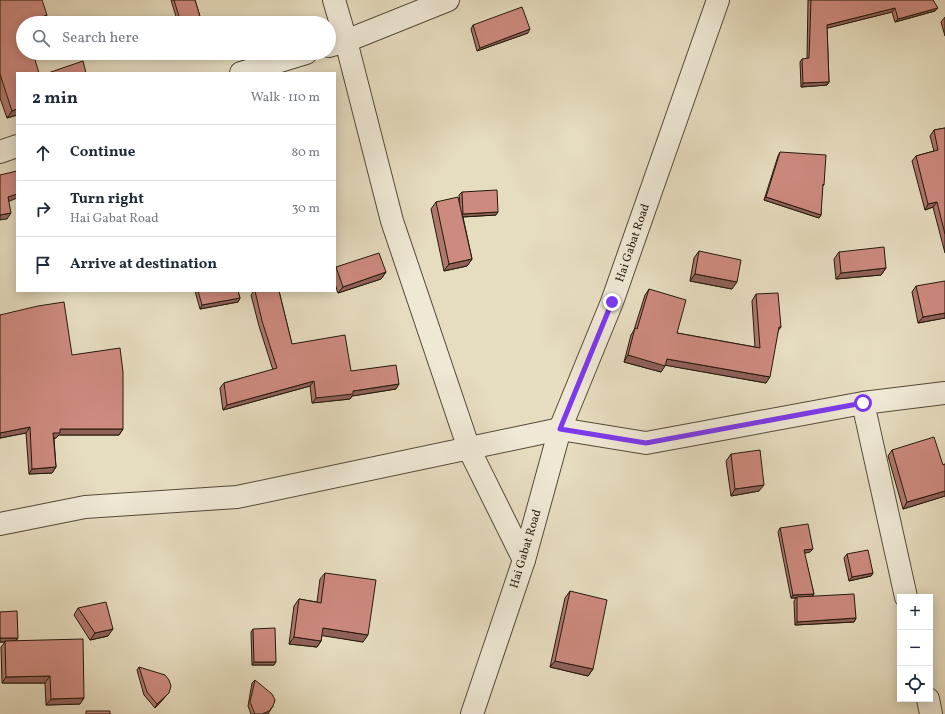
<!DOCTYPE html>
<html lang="en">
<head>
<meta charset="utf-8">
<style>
  body { margin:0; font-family:Vollkorn,serif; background:#f2f2f3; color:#1f2937 }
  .controls { position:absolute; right:12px; bottom:12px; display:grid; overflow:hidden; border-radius:0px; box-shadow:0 2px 10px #0003 }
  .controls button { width:36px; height:36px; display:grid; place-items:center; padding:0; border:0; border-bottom:1px solid #e0e1e3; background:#fff; color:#1f2937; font:20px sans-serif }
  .stop { position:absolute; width:12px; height:12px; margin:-9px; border:3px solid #7c3aed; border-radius:50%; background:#fff }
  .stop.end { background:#7c3aed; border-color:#fff; box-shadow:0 1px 4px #0008 }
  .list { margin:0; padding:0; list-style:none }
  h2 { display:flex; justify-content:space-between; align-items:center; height:52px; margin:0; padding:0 16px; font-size:17px }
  h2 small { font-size:13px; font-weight:400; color:#747a83 }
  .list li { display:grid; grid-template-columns:26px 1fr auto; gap:12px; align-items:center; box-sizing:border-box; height:56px; padding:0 16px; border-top:1px solid #e0e1e3 }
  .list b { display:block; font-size:15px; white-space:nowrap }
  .list p { margin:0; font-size:13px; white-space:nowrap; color:#747a83 }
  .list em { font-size:13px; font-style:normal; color:#747a83 }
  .icon { flex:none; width:22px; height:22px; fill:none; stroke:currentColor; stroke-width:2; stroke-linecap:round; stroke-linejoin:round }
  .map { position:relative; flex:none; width:945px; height:714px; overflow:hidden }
  .search { position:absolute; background:#fff; box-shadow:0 2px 10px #0003; left:16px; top:16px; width:320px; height:44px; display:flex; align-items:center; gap:10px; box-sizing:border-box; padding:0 14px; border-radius:22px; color:#747a83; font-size:15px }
  .panel { position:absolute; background:#fff; box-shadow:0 2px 10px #0003; left:16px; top:72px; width:320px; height:220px; border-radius:0px }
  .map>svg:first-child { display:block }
</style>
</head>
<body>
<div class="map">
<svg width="945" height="714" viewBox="0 0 945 714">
  <rect width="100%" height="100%" fill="#e6dcbf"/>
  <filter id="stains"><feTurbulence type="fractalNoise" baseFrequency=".005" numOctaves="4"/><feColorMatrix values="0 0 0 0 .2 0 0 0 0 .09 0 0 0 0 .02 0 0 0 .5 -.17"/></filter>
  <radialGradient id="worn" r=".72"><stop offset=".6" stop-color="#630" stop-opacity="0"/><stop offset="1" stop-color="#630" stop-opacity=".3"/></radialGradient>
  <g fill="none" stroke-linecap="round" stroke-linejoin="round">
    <!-- minor casing -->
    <g stroke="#544a38" stroke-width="24">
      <path id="minor" d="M 334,0 L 346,41 L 392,221 L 469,449 L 524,560
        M 329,46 L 346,41 L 448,0
        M 241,73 L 306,53
        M 0,152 L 17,146
        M 863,403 L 906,597
        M 0,524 L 85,507 L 237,497 L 560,429 L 646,443 L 863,403 L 945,393
        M 928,699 L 931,714"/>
    </g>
    <!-- tertiary casing -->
    <g stroke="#544a38" stroke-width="24">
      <path id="tertiary" d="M 472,714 L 524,560 L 560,429 L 612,302 L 718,0"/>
    </g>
    <!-- minor -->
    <use href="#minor" stroke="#efe8d5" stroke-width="22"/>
    <!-- tertiary -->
    <use href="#tertiary" stroke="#efe8d5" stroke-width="22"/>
  </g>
  <!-- wall -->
  <path fill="#b0776d" stroke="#23190b" d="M 0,0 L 47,15 L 42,22 L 23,23 L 17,73 L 17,115 L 7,118 L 0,98 Z
    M 171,0 L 195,0 L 202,23 L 178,23 Z
    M 808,0 L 933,0 L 935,11 L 895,22 L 892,12 L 827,28 L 829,82 L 827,85 L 801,87 L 800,62 L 802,59 L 807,59 Z
    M 945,17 L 945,36 L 941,22 Z
    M 473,25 L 528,33 L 477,51 L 471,29 Z
    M 945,128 L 945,253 L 933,207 L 925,210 L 912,161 L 916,156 L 934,151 L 930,136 L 934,130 Z
    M 780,152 L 824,185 L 822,187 L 821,215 L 819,218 L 764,200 L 778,156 Z
    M 462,192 L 496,215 L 463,217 L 472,259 L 467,266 L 444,271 L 431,209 L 436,202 L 460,203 L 459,195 Z
    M 699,251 L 732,289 L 690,281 L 694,258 Z
    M 839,252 L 886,268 L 881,275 L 836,279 L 834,259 Z
    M 336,267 L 386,272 L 381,279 L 338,293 L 335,284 L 335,269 Z
    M 916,286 L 945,318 L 918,323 L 912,292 Z
    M 649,289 L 677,333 L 755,347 L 752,301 L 756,294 L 781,327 L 778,331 L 766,383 L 665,365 L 661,372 L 624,362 L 631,335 L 634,330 L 645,295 Z
    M 195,291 L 238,291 L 240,298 L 238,302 L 200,309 Z
    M 254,291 L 279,291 L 292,344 L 351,371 L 396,389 L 352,396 L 350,399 L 312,403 L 310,386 L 223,410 L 220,388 L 224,383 L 273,370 L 259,326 L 251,295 Z
    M 0,315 L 72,355 L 123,429 L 119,435 L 59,435 L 56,438 L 54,438 L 56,467 L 52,473 L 29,474 L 26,433 L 0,438 Z
    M 892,450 L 943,465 L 945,464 L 945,496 L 903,509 L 888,456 Z
    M 731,454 L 759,491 L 731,496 L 726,461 Z
    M 780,528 L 813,549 L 810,552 L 804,553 L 814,594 L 812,597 L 856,618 L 854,622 L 795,625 L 794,601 L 796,598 L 791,598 L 778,532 Z
    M 847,554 L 873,573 L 871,576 L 849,581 L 844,558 Z
    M 325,573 L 363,642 L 322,635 L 321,641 L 317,647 L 289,644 L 294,606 L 299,599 L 317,602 L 320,579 Z
    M 570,591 L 593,669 L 588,676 L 550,667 L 565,598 Z
    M 78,608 L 108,636 L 90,640 L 74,615 Z
    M 253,629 L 274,665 L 252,665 L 251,632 Z
    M 18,638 L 16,641 L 80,704 L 46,705 L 45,683 L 2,683 L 1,647 L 5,642 L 0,642 Z
    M 139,667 L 166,696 L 155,708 L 144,695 L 137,670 Z
    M 255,680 L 268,714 L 251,714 L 248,706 L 252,683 Z"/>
  <!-- shaded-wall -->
  <path fill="#906159" stroke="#23190b" d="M 895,8 L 892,12 L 824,29 L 827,25 Z
    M 938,8 L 935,11 L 895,22 L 898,19 Z
    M 47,15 L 42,22 L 40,23 L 23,23 Z
    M 530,29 L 528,33 L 477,51 L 480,48 Z
    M 829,82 L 827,85 L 801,87 L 803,83 Z
    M 17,109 L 17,115 L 7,118 L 12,111 Z
    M 17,194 L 17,198 L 5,203 L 8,197 Z
    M 766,197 L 821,215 L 819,218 L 764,200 Z
    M 937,202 L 933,207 L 925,210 L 928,204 Z
    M 498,212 L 496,215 L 460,217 L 463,214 Z
    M 11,213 L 7,219 L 0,220 L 0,215 Z
    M 472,259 L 467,266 L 444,271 L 449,264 Z
    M 886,268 L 881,275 L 836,279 L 841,273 Z
    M 386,272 L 381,279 L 338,293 L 343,287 Z
    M 695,274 L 737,282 L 732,289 L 690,281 Z
    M 240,298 L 238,302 L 200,309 L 202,305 Z
    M 945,313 L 945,318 L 918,323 L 923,317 Z
    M 628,355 L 667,359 L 770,377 L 766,383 L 664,365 L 665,366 L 661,372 L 624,362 Z
    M 314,381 L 310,386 L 223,410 L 227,405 Z
    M 399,384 L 396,389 L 352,396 L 350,399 L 312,403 L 316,398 L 353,391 Z
    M 30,427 L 26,433 L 0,438 L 0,433 Z
    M 60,429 L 123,429 L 119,435 L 59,435 L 56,438 L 49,438 L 53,433 Z
    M 56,467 L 52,473 L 29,474 L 32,469 Z
    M 764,485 L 759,491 L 731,496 L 735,489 Z
    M 945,491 L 945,496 L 903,509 L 907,502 Z
    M 813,549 L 810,552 L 801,554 L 804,550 Z
    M 873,573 L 871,576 L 849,581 L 852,577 Z
    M 814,594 L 811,597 L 791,598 L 793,595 Z
    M 856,618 L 854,622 L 795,625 L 797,622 Z
    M 323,628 L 368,635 L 363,642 L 318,635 Z
    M 113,629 L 108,636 L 90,640 L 95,633 Z
    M 294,637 L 321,641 L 317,647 L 289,644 Z
    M 0,638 L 18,638 L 15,641 L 0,642 Z
    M 555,661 L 593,669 L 588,676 L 550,667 Z
    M 254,662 L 276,662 L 274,665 L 252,665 Z
    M 50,676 L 45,683 L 2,683 L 6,677 Z
    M 169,693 L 166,696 L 155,708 L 157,704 Z
    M 84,698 L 80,704 L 46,705 L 51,699 Z
    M 273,706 L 268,714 L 262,714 Z"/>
  <!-- building -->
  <path fill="#cd8a7f" stroke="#23190b" d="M 0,0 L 42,0 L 47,15 L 23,23 L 23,53 L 33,53 L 39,73 L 17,73 L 17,109 L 12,111 L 0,74 Z
    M 174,0 L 195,0 L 202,23 L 181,23 Z
    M 811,0 L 933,0 L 938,8 L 898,19 L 895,8 L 827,25 L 829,82 L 803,83 L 802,59 L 809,58 Z
    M 522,7 L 530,29 L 480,48 L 473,25 Z
    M 83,61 L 86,73 L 48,73 Z
    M 945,128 L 945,234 L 937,202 L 928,204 L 916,156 L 938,150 L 934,130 Z
    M 780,152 L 826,155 L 824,185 L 823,184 L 821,215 L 766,197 Z
    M 17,171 L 17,194 L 8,197 L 11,213 L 0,215 L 0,175 Z
    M 497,190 L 498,212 L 463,214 L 462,192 Z
    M 458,197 L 472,259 L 449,264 L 436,202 Z
    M 884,247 L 886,268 L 841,273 L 839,252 Z
    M 699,251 L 741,260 L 737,282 L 695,274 Z
    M 379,253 L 386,272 L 343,287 L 336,267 Z
    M 945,281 L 945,313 L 923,317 L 916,286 Z
    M 649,289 L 686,300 L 677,333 L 760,348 L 756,294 L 778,293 L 781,327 L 779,327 L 770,377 L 667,359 L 665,366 L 628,355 L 635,328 L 637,329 Z
    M 198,291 L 238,291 L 240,298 L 202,305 Z
    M 255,291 L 279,291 L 292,344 L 345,335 L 351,371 L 396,365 L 399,384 L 353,391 L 353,394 L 316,398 L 314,381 L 227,405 L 224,383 L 277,368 L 262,321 Z
    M 64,302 L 72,355 L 120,348 L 123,372 L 123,429 L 60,429 L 60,433 L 53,433 L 56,467 L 32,469 L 30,427 L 0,433 L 0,315 L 38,306 Z
    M 934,437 L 943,465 L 945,464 L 945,491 L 907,502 L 892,450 Z
    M 760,450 L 764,485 L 735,489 L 731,454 Z
    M 808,524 L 813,549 L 804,550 L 814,594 L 793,595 L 780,528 Z
    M 868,550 L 873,573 L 852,577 L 847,554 Z
    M 325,573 L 376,580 L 368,635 L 323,628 L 321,641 L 294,637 L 299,599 L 321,603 Z
    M 570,591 L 607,600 L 593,669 L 555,661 Z
    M 854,594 L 856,618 L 797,622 L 797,597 Z
    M 106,602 L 113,629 L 95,633 L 78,608 Z
    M 17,611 L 18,638 L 0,638 L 0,612 Z
    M 275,628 L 276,662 L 254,662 L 253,629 Z
    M 83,639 L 84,698 L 51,699 L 50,676 L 6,677 L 5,641 Z
    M 139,667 L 165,675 L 169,680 L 171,686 L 169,693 L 157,704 L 147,692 Z
    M 255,680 L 272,694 L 275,700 L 273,706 L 269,711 L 262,714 L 255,714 L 250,702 Z
    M 86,711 L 110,711 L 110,714 L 86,714 Z"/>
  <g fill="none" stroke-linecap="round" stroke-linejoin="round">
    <!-- route -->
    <path stroke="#7c3aed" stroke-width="5" d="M 612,302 L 560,429 L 646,443 L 863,403"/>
  </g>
  <g text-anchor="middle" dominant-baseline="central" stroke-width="3" stroke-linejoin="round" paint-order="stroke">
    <!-- street labels -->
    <g font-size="12" fill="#23190b" stroke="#efe8d5">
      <text transform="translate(633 243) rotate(-71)">Hai Gabat Road</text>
      <text transform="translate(526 549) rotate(-73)">Hai Gabat Road</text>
    </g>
  </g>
  <rect width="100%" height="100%" filter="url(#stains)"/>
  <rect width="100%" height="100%" fill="url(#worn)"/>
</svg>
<div class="controls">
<button>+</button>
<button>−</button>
<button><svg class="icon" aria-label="locate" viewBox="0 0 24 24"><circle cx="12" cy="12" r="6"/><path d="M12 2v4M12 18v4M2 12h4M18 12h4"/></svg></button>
</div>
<div class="stop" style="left:863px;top:403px"></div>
<div class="stop end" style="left:612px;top:302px"></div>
<div class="search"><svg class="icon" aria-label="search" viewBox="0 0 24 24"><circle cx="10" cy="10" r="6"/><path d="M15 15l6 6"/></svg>Search here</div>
<section class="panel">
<h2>2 min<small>Walk · 110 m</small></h2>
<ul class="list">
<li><svg class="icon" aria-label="ahead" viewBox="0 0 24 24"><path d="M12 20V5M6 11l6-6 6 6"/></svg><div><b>Continue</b></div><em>80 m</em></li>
<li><svg class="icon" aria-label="right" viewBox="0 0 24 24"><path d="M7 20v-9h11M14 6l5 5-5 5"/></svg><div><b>Turn right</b><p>Hai Gabat Road</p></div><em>30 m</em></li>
<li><svg class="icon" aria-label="arrive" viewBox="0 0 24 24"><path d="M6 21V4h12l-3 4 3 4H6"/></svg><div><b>Arrive at destination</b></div></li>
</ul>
</section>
</div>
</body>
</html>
